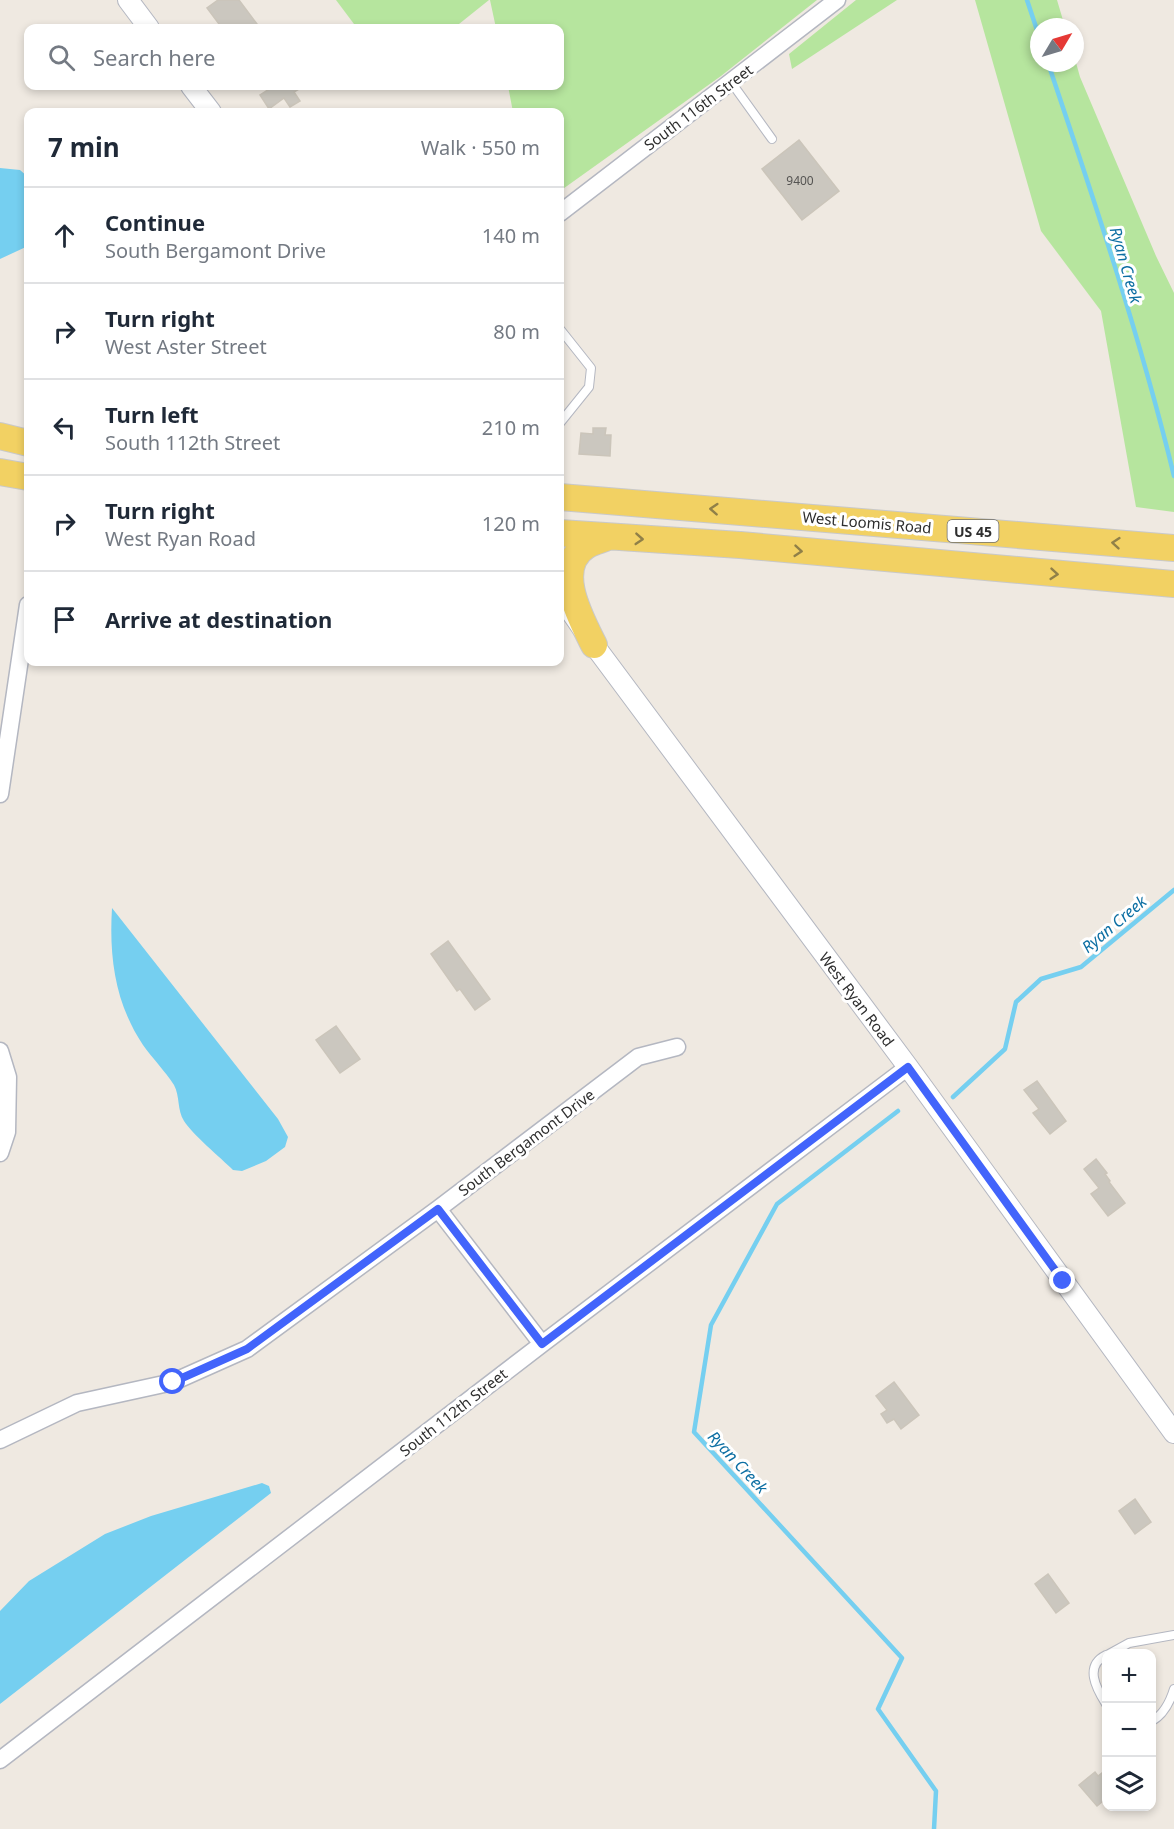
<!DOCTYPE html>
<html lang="en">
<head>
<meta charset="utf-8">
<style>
  body { margin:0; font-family:"Noto Sans",sans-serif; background:#f6f6f7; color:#1f2937 }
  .controls { position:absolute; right:18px; bottom:18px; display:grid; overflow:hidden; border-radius:12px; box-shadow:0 3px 9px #0003 }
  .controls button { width:54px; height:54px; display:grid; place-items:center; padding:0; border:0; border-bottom:2px solid #e0e1e3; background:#fff; color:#1f2937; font:30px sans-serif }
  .compass { position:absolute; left:1030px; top:18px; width:54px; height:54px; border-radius:50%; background:#fff; box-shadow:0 3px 9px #0003; rotate:52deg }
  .stop { position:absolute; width:18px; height:18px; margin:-14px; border:4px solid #4264fb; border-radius:50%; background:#fff }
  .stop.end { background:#4264fb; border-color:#fff; box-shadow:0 2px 6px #0008 }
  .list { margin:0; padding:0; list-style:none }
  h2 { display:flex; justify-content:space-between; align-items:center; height:78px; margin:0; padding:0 24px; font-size:26px }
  h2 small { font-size:20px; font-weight:400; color:#747a83 }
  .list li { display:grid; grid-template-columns:39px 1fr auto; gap:18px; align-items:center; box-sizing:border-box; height:96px; padding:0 24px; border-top:2px solid #e0e1e3 }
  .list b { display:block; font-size:22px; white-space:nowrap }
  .list p { margin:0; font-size:20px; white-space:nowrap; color:#747a83 }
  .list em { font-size:20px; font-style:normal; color:#747a83 }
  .icon { flex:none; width:33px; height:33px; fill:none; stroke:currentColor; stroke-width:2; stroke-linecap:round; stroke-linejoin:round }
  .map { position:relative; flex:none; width:1174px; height:1829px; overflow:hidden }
  .search { position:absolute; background:#fff; box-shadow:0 3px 9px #0003; left:24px; top:24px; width:540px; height:66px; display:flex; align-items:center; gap:15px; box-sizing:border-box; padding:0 21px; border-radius:12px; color:#747a83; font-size:22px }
  .panel { position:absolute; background:#fff; box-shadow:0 3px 9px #0003; left:24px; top:108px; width:540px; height:558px; border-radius:12px }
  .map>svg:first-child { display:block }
</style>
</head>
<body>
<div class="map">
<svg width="1174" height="1829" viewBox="0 0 1174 1829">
  <rect width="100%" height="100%" fill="#efe9e1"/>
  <!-- green -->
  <path fill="#b6e59e" d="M 336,0 L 489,0 L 454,28 L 357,28 Z
    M 490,0 L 817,0 L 721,76 L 560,191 L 560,112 L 513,112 L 508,86 L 560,86 L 560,28 L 496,28 Z
    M 856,0 L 897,0 L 792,69 L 789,54 Z
    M 975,0 L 1057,0 L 1065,27 L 1039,27 L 1039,63 L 1075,63 L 1075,59 L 1080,77 L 1156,256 L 1174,293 L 1174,512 L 1136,507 L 1101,311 L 1041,231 Z"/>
  <!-- water -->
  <path fill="#75cff0" d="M 0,168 L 20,170 L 28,177 L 28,246 L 0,259 Z
    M 112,908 L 278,1119 L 288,1137 L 285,1147 L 266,1161 L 242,1171 L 233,1170 C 221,1158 192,1134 184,1121 C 177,1110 180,1096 174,1085 C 165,1071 153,1059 143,1045 C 115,1003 109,957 112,908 Z
    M 262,1483 L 269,1486 L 271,1493 L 0,1704 L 0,1611 L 29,1581 L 105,1534 L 151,1516 Z"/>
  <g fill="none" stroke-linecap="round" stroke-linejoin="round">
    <!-- stream -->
    <path stroke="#75cff0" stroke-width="4.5" d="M 1027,0 L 1039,36
      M 1048,63 C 1094,200 1140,336 1174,476
      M 953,1097 L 1005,1049 L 1016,1002 L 1041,979 L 1081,967 L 1174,890
      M 898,1111 L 777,1204 L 711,1325 L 694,1432 L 902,1658 L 878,1709 L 936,1791 L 934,1829"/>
  </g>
  <!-- building -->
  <path fill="#cbc7bf" stroke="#cbc5ba" stroke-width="1.5" d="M 218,0 L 239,0 L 260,28 L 222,28 L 207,8 Z
    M 274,86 L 304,86 L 294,92 L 300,101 L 290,107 L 284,98 L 269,109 L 260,95 Z
    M 799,140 L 839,191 L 802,220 L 762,169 Z
    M 593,428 L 606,428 L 605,435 L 611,435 L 610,456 L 579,454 L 581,433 L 593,434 Z
    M 448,941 L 490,999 L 475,1010 L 460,989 L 457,991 L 431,954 Z
    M 336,1026 L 360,1059 L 340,1073 L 316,1040 Z
    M 1037,1081 L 1066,1121 L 1050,1134 L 1033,1113 L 1039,1109 L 1024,1090 Z
    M 1096,1159 L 1107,1173 L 1105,1174 L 1110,1181 L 1109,1182 L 1125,1203 L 1108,1216 L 1091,1194 L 1099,1188 L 1084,1169 Z
    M 894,1382 L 919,1415 L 901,1429 L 894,1419 L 887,1423 L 881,1414 L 887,1410 L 876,1396 Z
    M 1135,1499 L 1151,1522 L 1135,1534 L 1119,1511 Z
    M 1048,1574 L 1069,1603 L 1056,1613 L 1035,1584 Z
    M 1107,1769 L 1107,1798 L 1097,1806 L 1079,1785 L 1095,1772 L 1098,1776 Z"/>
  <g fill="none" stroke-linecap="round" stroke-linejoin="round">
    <!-- service casing -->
    <g stroke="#b4b7c1" stroke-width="10">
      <path id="service" d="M 731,82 L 772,139
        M 560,329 L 591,368 L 589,387 L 560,423
        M 1109,1654 L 1129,1643 L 1174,1635
        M 1106,1655 C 1084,1666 1096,1688 1106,1704
        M 1152,1721 C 1163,1715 1170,1702 1174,1689"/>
    </g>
    <!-- minor casing -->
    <g stroke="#b4b7c1" stroke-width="19">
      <path id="minor" d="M 560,213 L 837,0
        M 0,794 L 28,605
        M 0,1051 L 8,1077 L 7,1132 L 0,1153
        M 438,1209 L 542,1344
        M 0,1440 L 77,1403 L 173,1382 L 247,1349 L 438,1209 L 638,1057 L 677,1047
        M 0,1760 L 542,1344 L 908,1067"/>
    </g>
    <!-- tertiary casing -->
    <g stroke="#b4b7c1" stroke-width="22">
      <path id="tertiary" d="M 128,0 L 149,28
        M 191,86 L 211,112
        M 560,596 L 594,645 L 908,1067 L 1174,1433"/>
    </g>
    <!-- primary casing -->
    <g stroke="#c9c9c9" stroke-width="28">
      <path id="primary" d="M 0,436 L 28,443
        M 0,472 L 28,477
        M 560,497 L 1174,548
        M 560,533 L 740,545 L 1174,584
        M 594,645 C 581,619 552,567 586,546 C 592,542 601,540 608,537"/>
    </g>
    <!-- service -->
    <use href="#service" stroke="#fff" stroke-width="8"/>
    <!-- minor -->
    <use href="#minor" stroke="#fff" stroke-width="16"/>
    <!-- tertiary -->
    <use href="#tertiary" stroke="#fff" stroke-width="20"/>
    <!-- primary -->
    <use href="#primary" stroke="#f2d163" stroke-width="26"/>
  </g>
  <!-- one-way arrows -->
  <defs><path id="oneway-chevron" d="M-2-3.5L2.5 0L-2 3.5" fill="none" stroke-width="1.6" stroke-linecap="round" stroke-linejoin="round" transform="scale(1.5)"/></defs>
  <g stroke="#908048">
    <use href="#oneway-chevron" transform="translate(714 509) rotate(-176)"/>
    <use href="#oneway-chevron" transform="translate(639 539) rotate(4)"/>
    <use href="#oneway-chevron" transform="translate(1116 543) rotate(-175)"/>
    <use href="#oneway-chevron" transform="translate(798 551) rotate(5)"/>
    <use href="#oneway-chevron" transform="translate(1054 574) rotate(5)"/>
  </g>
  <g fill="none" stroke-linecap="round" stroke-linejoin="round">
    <!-- route -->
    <path stroke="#4264fb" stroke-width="8" d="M 173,1382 L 247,1349 L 438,1209 L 542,1344 L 908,1067 L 1063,1281"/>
  </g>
  <g text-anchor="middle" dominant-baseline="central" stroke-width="6" stroke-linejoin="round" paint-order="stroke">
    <!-- number labels -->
    <g font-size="12" fill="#555452">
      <text x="800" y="180">9400</text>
    </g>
    <!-- shield labels -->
    <rect fill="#fff" stroke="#6d6d6d" stroke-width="1.5" x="947.5" y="520" width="51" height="22" rx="4.5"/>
    <g font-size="14" font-weight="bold" fill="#2e2e2e">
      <text x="973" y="531">US 45</text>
    </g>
    <!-- street labels -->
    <g font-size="15" fill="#2e2e2e" stroke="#fff">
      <text transform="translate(698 107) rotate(-37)">South 116th Street</text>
      <text transform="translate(867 522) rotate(5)">West Loomis Road</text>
      <text transform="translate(857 999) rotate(53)">West Ryan Road</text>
      <text transform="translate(526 1142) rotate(-37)">South Bergamont Drive</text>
      <text transform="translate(453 1412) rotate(-38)">South 112th Street</text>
    </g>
    <!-- water labels -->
    <g font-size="16" font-style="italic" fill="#0d6fa3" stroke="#fff">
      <text transform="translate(1126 265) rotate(74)">Ryan Creek</text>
      <text transform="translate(1114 924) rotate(-40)">Ryan Creek</text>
      <text transform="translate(738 1462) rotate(47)">Ryan Creek</text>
    </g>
  </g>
</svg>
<div class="controls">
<button>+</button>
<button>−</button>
<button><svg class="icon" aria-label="layers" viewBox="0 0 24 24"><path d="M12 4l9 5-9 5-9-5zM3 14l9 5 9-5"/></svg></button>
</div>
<svg class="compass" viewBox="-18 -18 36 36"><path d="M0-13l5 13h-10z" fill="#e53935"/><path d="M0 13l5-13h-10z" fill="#747a83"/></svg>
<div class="stop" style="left:173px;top:1382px"></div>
<div class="stop end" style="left:1063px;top:1281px"></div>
<div class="search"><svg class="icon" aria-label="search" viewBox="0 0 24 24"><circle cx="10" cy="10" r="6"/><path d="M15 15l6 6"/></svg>Search here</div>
<section class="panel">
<h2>7 min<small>Walk · 550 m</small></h2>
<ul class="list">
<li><svg class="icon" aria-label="ahead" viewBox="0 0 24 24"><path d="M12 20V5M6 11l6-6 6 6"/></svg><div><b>Continue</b><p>South Bergamont Drive</p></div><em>140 m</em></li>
<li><svg class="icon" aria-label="right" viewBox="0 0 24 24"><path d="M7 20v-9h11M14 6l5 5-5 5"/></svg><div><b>Turn right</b><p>West Aster Street</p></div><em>80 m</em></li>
<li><svg class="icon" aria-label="left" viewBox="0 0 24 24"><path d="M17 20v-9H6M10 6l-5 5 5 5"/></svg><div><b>Turn left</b><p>South 112th Street</p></div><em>210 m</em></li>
<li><svg class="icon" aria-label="right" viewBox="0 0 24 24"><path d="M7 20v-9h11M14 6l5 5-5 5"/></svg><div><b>Turn right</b><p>West Ryan Road</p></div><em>120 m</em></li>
<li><svg class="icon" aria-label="arrive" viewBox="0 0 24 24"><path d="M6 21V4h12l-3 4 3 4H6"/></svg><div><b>Arrive at destination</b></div></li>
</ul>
</section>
</div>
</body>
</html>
